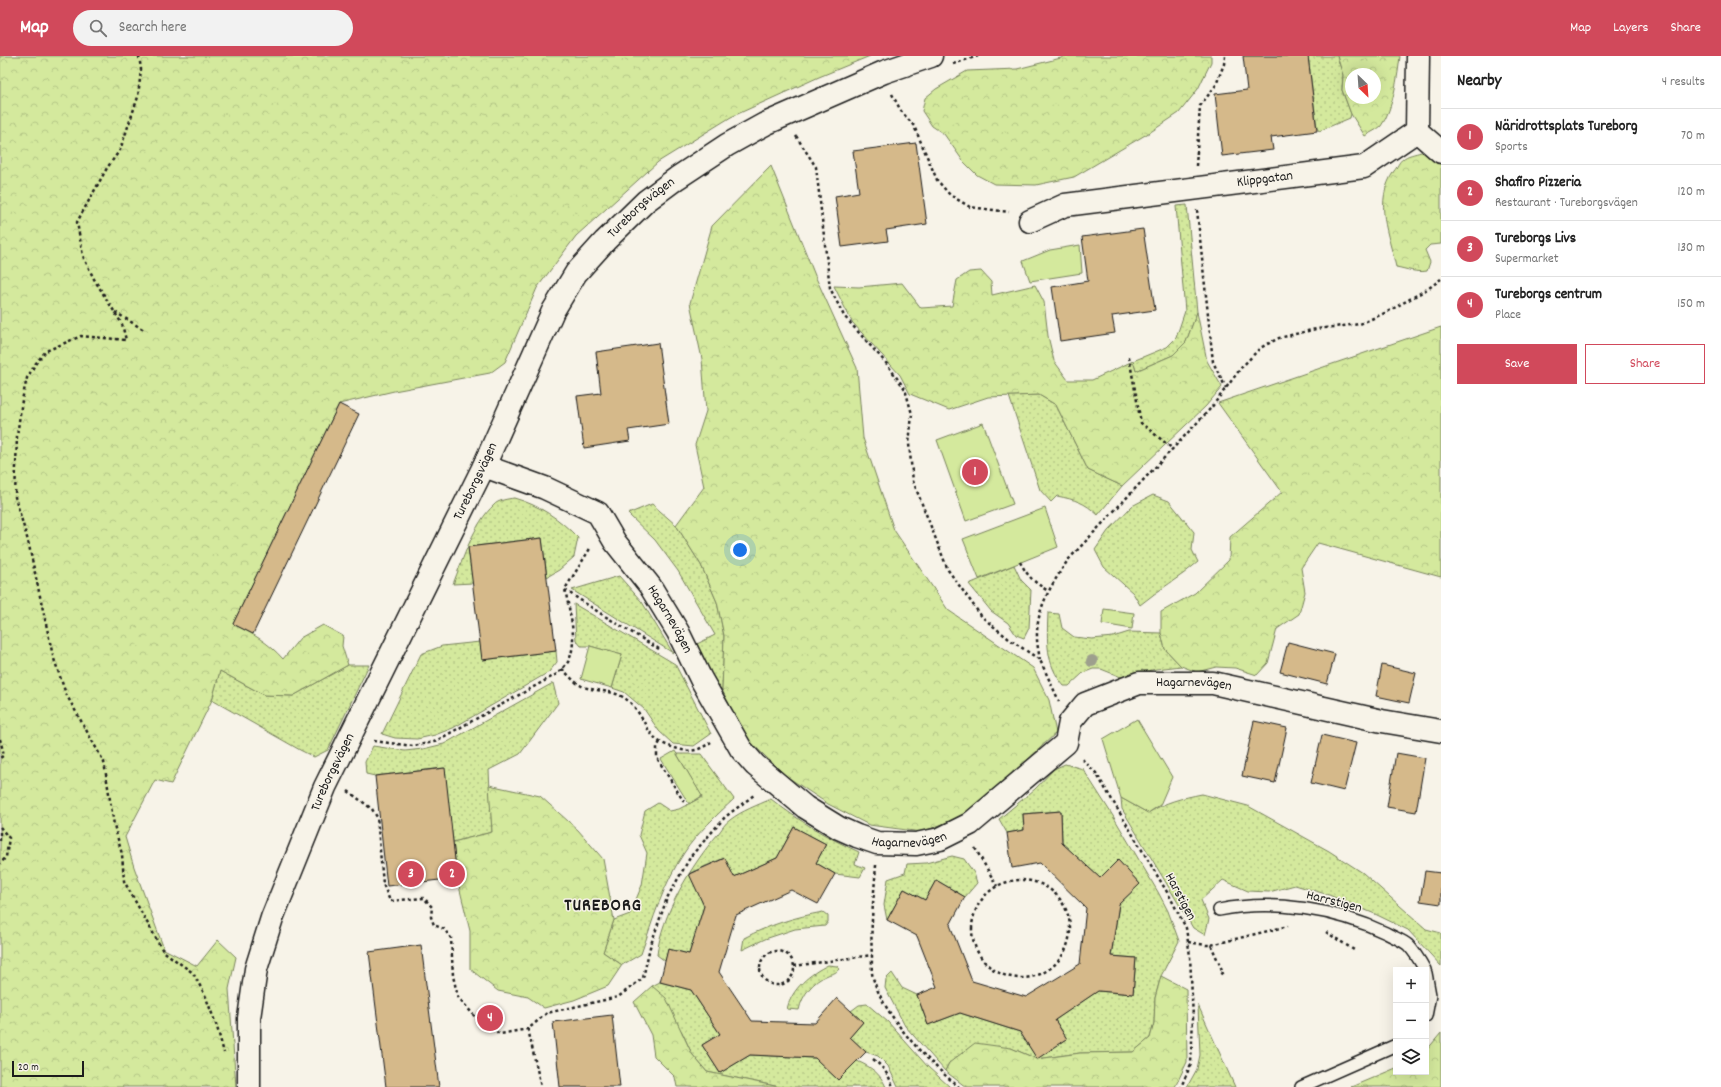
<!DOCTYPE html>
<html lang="en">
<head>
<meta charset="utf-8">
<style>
  body { margin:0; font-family:Dekko,sans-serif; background:#f2f2f2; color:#222 }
  .controls { position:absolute; right:12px; bottom:12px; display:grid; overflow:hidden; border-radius:0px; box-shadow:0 4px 16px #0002 }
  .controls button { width:36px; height:36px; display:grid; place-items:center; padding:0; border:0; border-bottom:1px solid #e0e0e0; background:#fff; color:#222; font:20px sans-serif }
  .compass { position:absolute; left:1345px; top:12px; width:36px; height:36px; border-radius:50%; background:#fff; box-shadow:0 4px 16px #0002; rotate:155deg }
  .scale { position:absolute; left:12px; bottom:10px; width:72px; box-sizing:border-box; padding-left:4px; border:2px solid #1c1c1c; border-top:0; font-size:11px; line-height:14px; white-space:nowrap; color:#1c1c1c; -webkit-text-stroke:3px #f7f3e8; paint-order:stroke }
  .you { position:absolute; left:740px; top:494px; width:14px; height:14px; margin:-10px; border:3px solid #fff; border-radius:50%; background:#1a73e8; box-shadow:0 0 0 6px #1a73e833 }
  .badge { display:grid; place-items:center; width:26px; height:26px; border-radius:50%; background:#d1495b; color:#fff; font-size:13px; font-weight:700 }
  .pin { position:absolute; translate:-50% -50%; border:2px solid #fff; box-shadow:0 1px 4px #0006 }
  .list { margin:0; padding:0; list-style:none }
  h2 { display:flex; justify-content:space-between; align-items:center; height:52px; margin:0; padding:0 16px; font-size:17px }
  h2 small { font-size:13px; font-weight:400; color:#767676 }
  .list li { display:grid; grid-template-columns:26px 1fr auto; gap:12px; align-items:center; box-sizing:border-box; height:56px; padding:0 16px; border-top:1px solid #e0e0e0 }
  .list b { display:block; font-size:15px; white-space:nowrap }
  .list p { margin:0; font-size:13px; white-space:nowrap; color:#767676 }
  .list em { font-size:13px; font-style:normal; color:#767676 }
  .actions { display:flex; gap:8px; padding:12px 16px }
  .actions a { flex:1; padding:9px 0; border:1px solid #d1495b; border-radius:0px; text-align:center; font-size:14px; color:#d1495b }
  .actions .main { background:#d1495b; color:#fff }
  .icon { flex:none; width:22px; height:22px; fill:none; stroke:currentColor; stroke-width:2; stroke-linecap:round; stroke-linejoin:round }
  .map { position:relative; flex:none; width:1441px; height:1031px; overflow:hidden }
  header { display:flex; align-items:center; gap:24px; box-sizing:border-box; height:56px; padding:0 20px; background:#d1495b; color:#fff }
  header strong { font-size:19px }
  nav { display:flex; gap:22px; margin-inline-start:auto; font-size:14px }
  .search { width:280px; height:36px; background:#f2f2f2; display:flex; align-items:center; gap:10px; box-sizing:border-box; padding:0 14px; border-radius:22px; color:#767676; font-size:15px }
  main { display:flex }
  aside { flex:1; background:#fff }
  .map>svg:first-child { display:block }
</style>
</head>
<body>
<header>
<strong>Map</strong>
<div class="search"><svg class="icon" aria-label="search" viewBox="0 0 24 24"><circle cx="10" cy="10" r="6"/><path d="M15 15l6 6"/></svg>Search here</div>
<nav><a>Map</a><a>Layers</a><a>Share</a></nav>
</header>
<main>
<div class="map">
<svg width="1441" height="1031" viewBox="0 0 1441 1031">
  <defs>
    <pattern id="grass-dots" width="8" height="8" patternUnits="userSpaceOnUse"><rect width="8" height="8" fill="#d4e99d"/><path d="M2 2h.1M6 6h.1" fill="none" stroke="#b5c787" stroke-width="1.8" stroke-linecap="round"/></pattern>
    <pattern id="forest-crowns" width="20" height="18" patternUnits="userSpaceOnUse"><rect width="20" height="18" fill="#d4e99d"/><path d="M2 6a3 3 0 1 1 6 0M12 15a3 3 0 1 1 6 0" fill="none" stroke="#b5c787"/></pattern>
  </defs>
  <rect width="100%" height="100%" fill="#f7f3e8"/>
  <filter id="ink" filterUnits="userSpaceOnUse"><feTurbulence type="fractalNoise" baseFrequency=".025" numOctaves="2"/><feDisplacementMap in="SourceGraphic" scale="8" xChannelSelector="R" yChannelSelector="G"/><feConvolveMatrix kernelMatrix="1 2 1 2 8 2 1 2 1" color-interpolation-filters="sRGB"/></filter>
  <g filter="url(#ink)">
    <!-- grass -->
    <path fill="url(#grass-dots)" stroke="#78825c" d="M 1308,0 L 1337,0 L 1343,19 L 1342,34 L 1351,58 L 1350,62 L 1319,75 L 1317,72 Z
      M 1187,149 L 1197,256 L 1186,286 L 1173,299 L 1136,315 L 1133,305 L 1167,291 L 1176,282 L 1185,255 L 1176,150 Z
      M 1039,339 L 1056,349 L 1088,414 L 1122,430 L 1098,459 C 1084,446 1076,444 1057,440 L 1051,446 L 1040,434 L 1009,340 Z
      M 1153,439 L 1169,445 L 1194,476 L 1192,494 L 1198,506 C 1180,522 1159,533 1140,549 L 1133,537 L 1104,511 L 1095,494 L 1108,475 L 1132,450 Z
      M 514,442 C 539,449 560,463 578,482 L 574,501 L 559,514 L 547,521 L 542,482 L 468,491 L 473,527 L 453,528 C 463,503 474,467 494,449 C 498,444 508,443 514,442 Z
      M 652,448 L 676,469 L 701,509 L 717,546 L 724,580 L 722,634 L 714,627 L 697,588 L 715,579 L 678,515 L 655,484 L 628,458 Z
      M 1014,509 L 1021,524 L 1031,534 L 1029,572 L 1024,582 L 1016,579 L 1008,567 L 991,555 L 969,528 Z
      M 619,520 L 642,546 L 673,597 L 572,534 Z
      M 574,548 L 675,608 L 711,678 L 694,690 L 673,688 L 659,675 L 644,653 L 624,636 L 612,632 L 622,599 L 590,590 L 581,590 L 576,584 Z
      M 1048,557 L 1059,558 L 1062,572 L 1074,581 L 1092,583 L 1113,581 L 1129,576 L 1161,577 L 1165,593 L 1181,610 L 1156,613 L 1121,621 L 1101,613 L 1093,613 L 1083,617 L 1069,630 L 1064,630 C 1045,608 1047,584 1048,557 Z
      M 480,586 L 483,604 L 556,595 L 557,606 L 549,616 L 453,672 L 435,679 L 417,683 L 395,682 L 382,678 L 421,598 L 442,590 Z
      M 348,609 L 369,609 L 328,694 L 314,701 L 300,694 L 212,644 L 220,615 L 264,639 L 293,640 Z
      M 553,627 L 558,647 L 520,698 L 489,714 L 492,776 L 453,786 L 444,712 L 375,720 L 366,718 L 365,706 L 373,690 L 405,695 L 423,693 L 444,688 Z
      M 677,698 L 701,698 L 734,743 C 718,758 696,778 684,797 C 663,828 653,864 641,898 L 622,909 L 603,896 L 614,864 L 630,858 L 642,829 L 647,797 L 639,779 L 645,755 L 658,747 L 670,755 L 679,753 L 702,741 Z
      M 1065,708 L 1083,713 L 1113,760 L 1158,836 L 1168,855 L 1179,885 L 1161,920 L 1155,942 L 1154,967 L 1150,982 L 1133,996 L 1080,997 L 1037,1003 L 1011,992 L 949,1007 L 945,1015 L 905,970 L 885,932 L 886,923 L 892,917 L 902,932 L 917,939 L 928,969 L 960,957 L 1020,976 L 1037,1002 L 1067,983 L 1055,964 L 1098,935 L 1133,938 L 1136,902 L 1111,900 L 1119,848 L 1140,828 L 1118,804 L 1100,822 L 1062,787 L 1061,755 L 1023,758 L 1024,774 L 1007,777 L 999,763 L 1035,733 L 1054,713 Z
      M 1202,738 L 1248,750 L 1329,795 L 1363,817 L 1426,873 L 1441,877 L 1441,910 L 1408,874 L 1375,858 L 1329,839 L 1295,829 L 1269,836 L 1248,835 L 1223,824 L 1201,844 L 1209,863 L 1205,879 L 1193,872 L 1122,753 L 1121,742 L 1148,757 C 1165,746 1182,742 1202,738 Z
      M 771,743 C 799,765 826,781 859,796 L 855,808 L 865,812 L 860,821 L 835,818 L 816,807 L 826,788 L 794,771 L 777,802 L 734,821 L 724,802 L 690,817 L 704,850 L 689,898 L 669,893 L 665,905 L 657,899 C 661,859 692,808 718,778 C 722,773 725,767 730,764 C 741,755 758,749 771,743 Z
      M 952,800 L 964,803 L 974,817 L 977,827 L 965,841 L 936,824 L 925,844 L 904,833 L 887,864 L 884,849 L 888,823 L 905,817 L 907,808 L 926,807 Z
      M 823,856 L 828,860 L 828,866 L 825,870 L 795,873 L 765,883 L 742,894 L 744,882 C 769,869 795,861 823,856 Z
      M 828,909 L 837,910 L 839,913 C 835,918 833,917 828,919 C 813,925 802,939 799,954 L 787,953 C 792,932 810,918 828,909 Z
      M 660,926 L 691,934 L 720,978 L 702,989 L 720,1017 L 750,999 L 815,1002 L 838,1024 L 857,1005 C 871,1011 880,1017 886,1031 L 780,1031 L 707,1016 L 692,998 L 682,976 L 652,930 Z
      M 867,948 L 888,966 L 928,1011 L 950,1031 L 898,1031 L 888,1010 L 878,1000 L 866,996 L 850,981 L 863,966 L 851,955 L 859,949 Z
      M 1198,949 L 1235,1031 L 1187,1031 L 1197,1013 L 1200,999 Z"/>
    <!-- forest -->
    <path fill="url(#forest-crowns)" stroke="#78825c" fill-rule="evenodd" d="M 0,0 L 870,0 L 819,21 L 731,61 L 658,106 L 576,180 L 537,232 L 505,306 L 490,317 L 394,335 L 339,348 L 233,568 C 252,577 269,587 283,603 L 300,582 L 323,569 L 343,580 L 342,590 L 348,609 L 293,640 L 264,639 L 220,615 L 212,644 L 171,728 L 155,724 L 125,781 L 134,811 L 164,893 L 197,910 L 218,884 L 236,901 L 229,933 L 236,1031 L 0,1031 Z
      M 1064,0 L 1211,0 L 1211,6 L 1198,33 L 1179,57 L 1152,75 L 1074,121 L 1036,129 L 994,128 L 977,119 L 963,105 L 944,78 L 932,70 L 922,55 L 925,42 L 936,33 L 967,15 L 1017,13 L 1061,2 Z
      M 1337,0 L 1400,0 C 1398,19 1393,54 1381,70 C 1377,74 1369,77 1365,80 L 1351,58 L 1342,34 L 1343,19 ZM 1351,18 L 1375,18 L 1375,42 L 1351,42 Z
      M 1421,96 L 1432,96 L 1441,103 L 1441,188 L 1430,189 L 1425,194 L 1430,206 L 1427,215 C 1416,217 1407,213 1396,211 C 1389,179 1373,146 1394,115 C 1397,112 1399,105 1403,103 C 1407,99 1415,98 1421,96 Z
      M 771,110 L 816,222 L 857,312 L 863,382 L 894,474 L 948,554 L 1033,612 L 1049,644 L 1056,677 L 971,757 L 922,776 L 869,769 L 828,748 L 786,720 L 745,681 L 722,634 L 724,580 L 717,546 L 701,509 L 676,469 L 704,431 L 695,389 L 706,355 L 702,303 L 690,247 L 712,170 Z
      M 981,215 L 991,226 L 992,239 L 1035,229 L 1044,246 L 1048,280 L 1054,305 L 1068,324 L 1092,324 L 1133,305 L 1136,315 L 1173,299 L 1186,286 L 1197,256 L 1207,305 L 1222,331 L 1206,350 L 1122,430 L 1088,414 L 1056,349 L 1039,339 L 988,341 L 949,354 L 910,338 L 900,319 L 852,266 L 834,230 L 859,231 L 902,227 L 921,252 L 952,250 L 957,224 L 969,216 Z
      M 1441,271 L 1441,521 L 1318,487 L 1301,512 L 1305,536 L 1299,558 L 1277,573 L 1268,607 L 1257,619 L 1235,612 L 1216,611 L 1197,616 L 1181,610 L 1165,593 L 1161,577 L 1161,556 L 1195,537 L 1229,504 L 1230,481 L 1282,436 L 1218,347 Z
      M 489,729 L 540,740 L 578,774 L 603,803 L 614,864 L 603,896 L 622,909 L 608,930 L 574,944 L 544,952 L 528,941 L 498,935 L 470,913 L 470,875 L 457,822 L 453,786 L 492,776 Z
      M 1161,920 L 1186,933 L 1187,1006 L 1175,1031 L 966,1031 L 945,1015 L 949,1007 L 975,987 L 1011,992 L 1037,1003 L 1080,997 L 1133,996 L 1150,982 L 1154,967 L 1155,942 Z
      M 652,930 L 666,942 L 692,998 L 707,1016 L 780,1031 L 677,1031 L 675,1021 L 654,1000 L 651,979 L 634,946 Z
      M 1441,977 L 1441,1031 L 1351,1031 L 1396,1012 L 1396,1016 L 1426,1016 L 1426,995 Z"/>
    <!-- green -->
    <path fill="#d4e99d" stroke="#78825c" d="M 1080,189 L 1082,217 L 1030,225 L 1023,205 L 1050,194 Z
      M 983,367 L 1013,448 L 966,465 L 937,384 Z
      M 1045,452 L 1058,491 L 979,523 L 963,483 Z
      M 1104,553 L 1134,557 L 1132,573 L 1102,568 Z
      M 590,590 L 622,599 L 612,632 L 581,623 Z
      M 1137,663 L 1172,721 L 1160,749 L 1148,757 L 1121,742 L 1103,683 Z
      M 675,695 L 702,740 L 689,748 L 661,703 Z"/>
    <!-- building -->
    <path fill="#d5b98a" stroke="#1c1c1c" d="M 1243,0 L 1308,0 L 1317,75 L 1271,81 L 1273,94 L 1222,100 L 1215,38 L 1247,34 Z
      M 916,87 L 927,168 L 886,174 L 888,185 L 842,191 L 835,140 L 859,136 L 853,95 Z
      M 1143,173 L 1155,254 L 1112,260 L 1115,277 L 1060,285 L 1052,231 L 1088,225 L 1082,181 Z
      M 658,287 L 669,368 L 628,374 L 630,385 L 584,392 L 577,340 L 601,337 L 596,296 Z
      M 339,348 L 359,358 L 253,578 L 233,568 Z
      M 542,482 L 556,595 L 482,604 L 468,491 Z
      M 1288,586 L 1335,598 L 1327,628 L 1280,616 Z
      M 1382,609 L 1416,617 L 1409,647 L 1376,640 Z
      M 1254,665 L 1287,672 L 1275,727 L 1242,720 Z
      M 1322,679 L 1356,687 L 1344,735 L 1311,727 Z
      M 1396,697 L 1425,702 L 1416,756 L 1387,751 Z
      M 445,712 L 457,822 L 387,830 L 375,720 Z
      M 1061,755 L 1062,787 L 1100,822 L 1118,804 L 1140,828 L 1119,848 L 1111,900 L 1136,902 L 1133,938 L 1098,935 L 1055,964 L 1067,983 L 1037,1003 L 1020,976 L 960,957 L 928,969 L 917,939 L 937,931 L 917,880 L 887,864 L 904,833 L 925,844 L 936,824 L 965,841 L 950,869 L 972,925 L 1026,941 L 1080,908 L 1086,852 L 1040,807 L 1012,812 L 1007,777 L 1024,774 L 1023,758 Z
      M 794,771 L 826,788 L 816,807 L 835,818 L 818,848 L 791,834 L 736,859 L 719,916 L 752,965 L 815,967 L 837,942 L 863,966 L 850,981 L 866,996 L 838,1024 L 815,1002 L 750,999 L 720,1017 L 702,989 L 720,978 L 691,934 L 660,926 L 668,893 L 689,898 L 704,850 L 689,818 L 725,802 L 734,821 L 777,802 Z
      M 1425,815 L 1441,817 L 1441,848 L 1420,845 Z
      M 421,889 L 439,1031 L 386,1031 L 369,896 Z
      M 612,959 L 620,1031 L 560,1031 L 553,966 Z"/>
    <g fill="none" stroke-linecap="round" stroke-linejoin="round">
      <!-- lane casing -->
      <g stroke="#1c1c1c" stroke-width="14">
        <path id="lane" d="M 1219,854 C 1273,843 1336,853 1386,877 C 1393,881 1402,884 1408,889 C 1415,896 1420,905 1425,914
          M 1426,917 L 1430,939 L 1426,960
          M 1301,1031 L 1396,989"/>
      </g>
      <!-- street casing -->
      <g stroke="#1c1c1c" stroke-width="25">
        <g id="street">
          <path d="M 1417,75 L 1441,96"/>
          <path id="s1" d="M 1030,165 L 1065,149 L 1364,111 L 1417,75 L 1418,0"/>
          <path id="s2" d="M 484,410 L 545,432 L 598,457 L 615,486 L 650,530 L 678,576 L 701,623 L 741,693 L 755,709 L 805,751 L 839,772 L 857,780 L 877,787 L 916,788 L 940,783 L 970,768 L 1066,687 L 1070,666 L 1085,648 L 1139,627 L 1213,627 L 1382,665 L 1441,675"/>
          <path id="s3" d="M 249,1031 L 249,962 L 256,913 L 272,862 L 325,731 L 484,410 L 553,255 L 576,217 L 605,185 L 646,145 L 677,122 L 727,89 L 765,68 L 884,16 L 931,0"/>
        </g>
      </g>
      <!-- path -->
      <path stroke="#1c1c1c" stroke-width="2.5" stroke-dasharray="3 3" stroke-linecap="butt" d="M 139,0 L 141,13 L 138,41 L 120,94 L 107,112 L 77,166 L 83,200 L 94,223 L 122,268 L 126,284 L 81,280 L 46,295 L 36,307 L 27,322 L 22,344 L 17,380 L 15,441 L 28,485 L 53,600 L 66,638 L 104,706 L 114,769 L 122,798 L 124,825 L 163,895 L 193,917 L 205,939 L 217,971 L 224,997
        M 953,8 L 978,0
        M 892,38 L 901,55 L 914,70 L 937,124 L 950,139 L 970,151 L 1009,156
        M 796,80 L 816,111 L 830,232 L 844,260 L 886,307 L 905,333 L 912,358 L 909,388 L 913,425 L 948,514 L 982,561 L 1009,583 L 1040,604 L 1059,645
        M 1196,110 L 1200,50 L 1216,29 L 1224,8 L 1225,0
        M 1197,154 L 1213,306 L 1226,332
        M 115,256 L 144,274
        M 1129,301 L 1141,367 L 1173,393
        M 1020,506 C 1028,521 1034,526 1048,535
        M 565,534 L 603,559 L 659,593
        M 1040,604 C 1039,597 1037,589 1037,582 C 1036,552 1052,528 1068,504 L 1211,352 L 1241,312 L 1260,292 L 1279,282 L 1316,273 L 1360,268 L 1389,255 L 1429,232 L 1441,223
        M 562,613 C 568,618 574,626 580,629 C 589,635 610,634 621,640 C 643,652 643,675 660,686 C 665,689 672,691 678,693 C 691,697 700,694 711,686
        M 0,683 L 4,699 L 0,702
        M 374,685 L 413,690 L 434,686 L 557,618 C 561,614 565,610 568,606 C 579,585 569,555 565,533 L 591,491
        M 660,686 L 657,691 L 657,702 L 684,746
        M 1082,703 L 1096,717 L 1170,841 L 1186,872 L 1190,900 L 1193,962 L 1191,1008 L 1181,1031
        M 348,735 L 372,753 L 377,761 L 383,828 L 390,845 L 424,842 L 432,851 L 431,861 L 434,869 L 444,873 L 451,882 L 453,920 L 458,941 L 478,964 L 500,978 L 528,973 L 547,957 L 618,941 L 643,922 L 650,891 L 667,842 L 691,800 L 725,761 L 754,739
        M 0,771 L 9,782 L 6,801 L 0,808
        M 0,776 L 0,785
        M 975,792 L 997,830
        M 876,809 C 874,840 870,870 872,901 C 872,907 871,915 873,922 C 885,962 927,1005 959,1031
        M972 873a49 49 0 1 1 98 0a49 49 0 1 1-98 0Z
        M 1326,876 L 1354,894
        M 1188,886 L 1206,889 L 1211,889 L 1288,870
        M 1211,889 L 1223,916 L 1218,920
        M760 912a17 17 0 1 1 34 0a17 17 0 1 1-34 0Z
        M 794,910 L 872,899
        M 528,973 L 541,1031
        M 873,1003 C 883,1011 889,1019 893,1031"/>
      <!-- lane -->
      <use href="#lane" stroke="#f7f3e8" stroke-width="11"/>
      <!-- street -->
      <use href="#street" stroke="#f7f3e8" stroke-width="22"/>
    </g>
    <!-- trees -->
    <circle fill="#9d9f8d" cx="1092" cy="605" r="6"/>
  </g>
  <g text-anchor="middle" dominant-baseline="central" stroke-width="3" stroke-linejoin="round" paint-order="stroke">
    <!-- street labels -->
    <g font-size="14" fill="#1c1c1c" stroke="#f7f3e8">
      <text stroke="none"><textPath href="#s1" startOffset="240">Klippgatan</textPath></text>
      <text stroke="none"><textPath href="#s3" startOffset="978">Tureborgsvägen</textPath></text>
      <text stroke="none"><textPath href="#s3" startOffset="654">Tureborgsvägen</textPath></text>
      <text stroke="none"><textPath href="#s2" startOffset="252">Hagarnevägen</textPath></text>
      <text stroke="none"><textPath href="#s2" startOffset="948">Hagarnevägen</textPath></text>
      <text stroke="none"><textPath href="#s3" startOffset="330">Tureborgsvägen</textPath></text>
      <text stroke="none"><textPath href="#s2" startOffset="600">Hagarnevägen</textPath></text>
      <text transform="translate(1180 841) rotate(62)">Harstigen</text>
      <text transform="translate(1334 846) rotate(14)">Harrstigen</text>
    </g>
    <!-- district labels -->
    <g font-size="18" font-weight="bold" letter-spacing="1" fill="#1c1c1c" stroke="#f7f3e8">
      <text x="603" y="850">TUREBORG</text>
    </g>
  </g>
</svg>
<div class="controls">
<button>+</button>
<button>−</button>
<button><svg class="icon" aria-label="layers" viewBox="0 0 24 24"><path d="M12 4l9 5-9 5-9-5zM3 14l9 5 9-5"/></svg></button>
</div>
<svg class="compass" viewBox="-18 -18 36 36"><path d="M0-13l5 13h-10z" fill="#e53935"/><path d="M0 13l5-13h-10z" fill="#767676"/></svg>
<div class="scale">20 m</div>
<div class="you"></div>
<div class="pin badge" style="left:975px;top:416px">1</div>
<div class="pin badge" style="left:452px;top:818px">2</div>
<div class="pin badge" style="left:411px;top:818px">3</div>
<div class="pin badge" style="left:490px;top:962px">4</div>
</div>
<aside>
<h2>Nearby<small>4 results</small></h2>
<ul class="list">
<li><span class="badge">1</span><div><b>Näridrottsplats Tureborg</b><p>Sports</p></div><em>70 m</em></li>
<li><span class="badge">2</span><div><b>Shafiro Pizzeria</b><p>Restaurant · Tureborgsvägen</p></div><em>120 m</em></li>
<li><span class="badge">3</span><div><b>Tureborgs Livs</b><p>Supermarket</p></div><em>130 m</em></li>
<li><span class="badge">4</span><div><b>Tureborgs centrum</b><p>Place</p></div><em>150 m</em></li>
</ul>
<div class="actions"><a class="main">Save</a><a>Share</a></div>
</aside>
</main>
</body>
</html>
